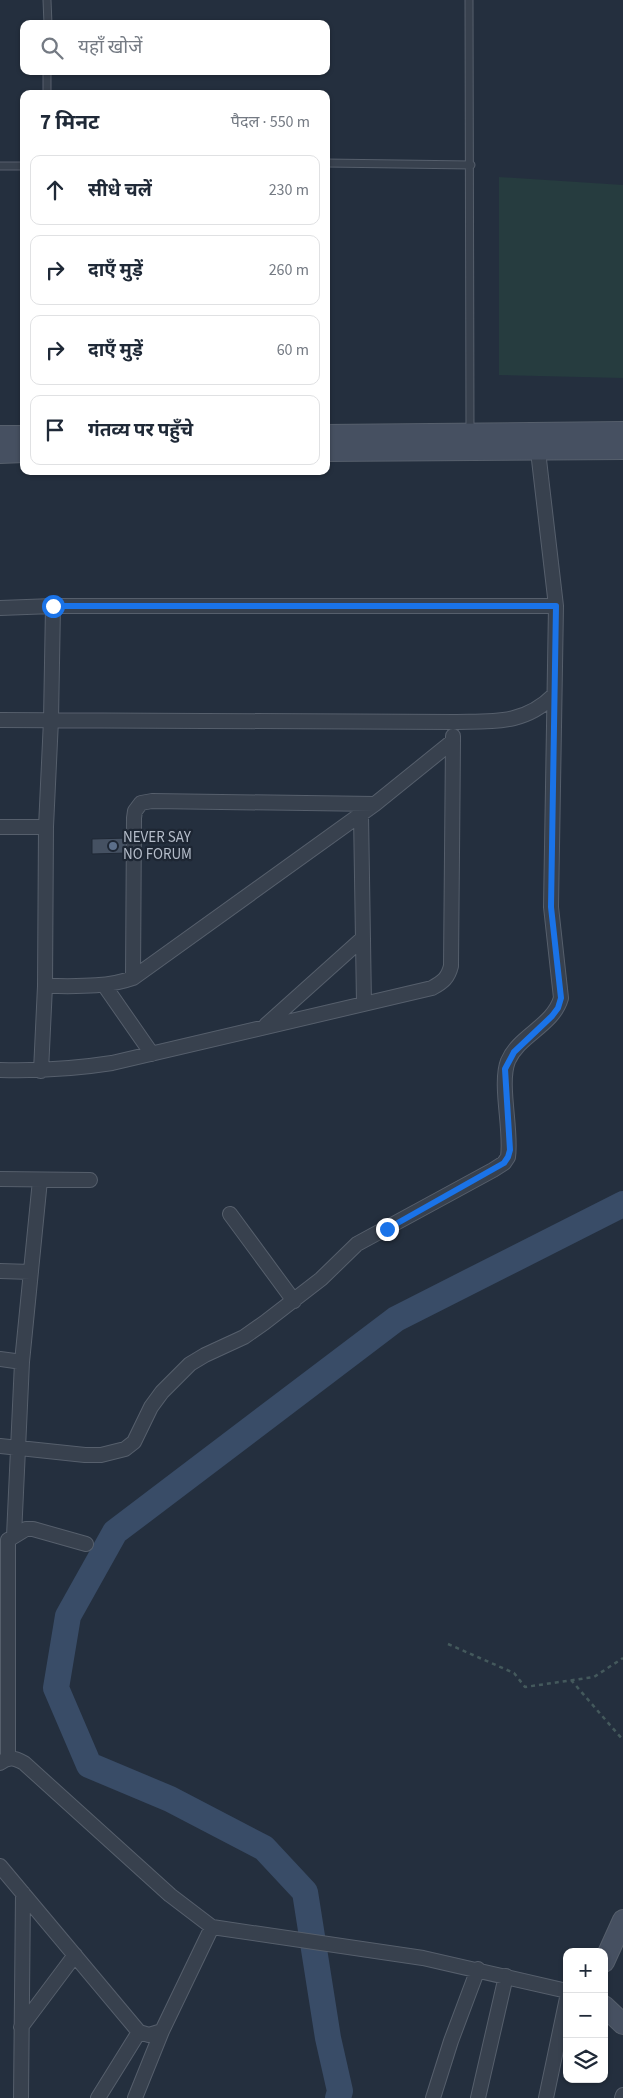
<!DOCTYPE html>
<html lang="hi">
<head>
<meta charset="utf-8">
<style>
  body { margin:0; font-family:"Source Sans 3","Noto Sans Devanagari",sans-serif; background:#f2f2f3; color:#1f2937 }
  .controls { position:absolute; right:15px; bottom:15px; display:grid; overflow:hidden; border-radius:10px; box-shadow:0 1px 4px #0004 }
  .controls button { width:45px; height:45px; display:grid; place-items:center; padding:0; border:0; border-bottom:1px solid #e0e1e3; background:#fff; color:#1f2937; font:25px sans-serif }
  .stop { position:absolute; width:15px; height:15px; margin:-11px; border:4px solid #1a73e8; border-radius:50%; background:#fff }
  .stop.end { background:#1a73e8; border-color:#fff; box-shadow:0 1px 5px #0008 }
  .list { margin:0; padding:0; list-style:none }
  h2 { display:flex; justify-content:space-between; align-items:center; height:65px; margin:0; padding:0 20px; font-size:21px }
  h2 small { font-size:16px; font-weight:400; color:#747a83 }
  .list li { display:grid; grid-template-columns:32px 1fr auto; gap:15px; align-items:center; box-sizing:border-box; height:70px; margin:0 10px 10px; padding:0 10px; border:1px solid #e0e1e3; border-radius:10px }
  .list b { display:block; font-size:19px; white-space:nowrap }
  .list em { font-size:16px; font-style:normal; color:#747a83 }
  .icon { flex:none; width:28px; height:28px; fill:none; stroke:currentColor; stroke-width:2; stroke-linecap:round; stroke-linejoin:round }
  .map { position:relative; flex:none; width:623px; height:2098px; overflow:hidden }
  .search { position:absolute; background:#fff; box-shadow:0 1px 4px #0004; left:20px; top:20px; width:310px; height:55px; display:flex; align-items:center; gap:12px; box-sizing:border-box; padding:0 18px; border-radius:10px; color:#747a83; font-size:19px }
  .panel { position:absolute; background:#fff; box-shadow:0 1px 4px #0004; left:20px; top:90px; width:310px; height:385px; border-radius:10px }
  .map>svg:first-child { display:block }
</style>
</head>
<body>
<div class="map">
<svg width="623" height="2098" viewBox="0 0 623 2098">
  <rect width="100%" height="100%" fill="#242f3e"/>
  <!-- green -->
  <path fill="#263c3f" d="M 499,177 L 623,185 L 623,378 L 499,375 Z"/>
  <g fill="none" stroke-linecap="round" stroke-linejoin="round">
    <!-- river -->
    <path stroke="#394c67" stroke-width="26" d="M 338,2098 L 340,2091 L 328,2038 L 305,1892 L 264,1848 L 170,1799 L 89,1765 L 56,1688 L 68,1616 L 115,1532 L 396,1319 L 623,1204"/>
  </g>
  <!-- building -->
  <path fill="#455162" stroke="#1f2835" d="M 128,838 L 128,853 L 92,854 L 92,839 Z"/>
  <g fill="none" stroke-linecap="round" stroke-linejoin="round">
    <!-- lane casing -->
    <g stroke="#565f6c" stroke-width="9">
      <path id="lane" d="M 47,0 L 48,24
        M 469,0 L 470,432
        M 47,94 L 47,71
        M 326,163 L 471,165
        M 0,166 L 24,166"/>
    </g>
    <!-- street casing -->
    <g stroke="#565f6c" stroke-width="16">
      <path id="street" d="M 0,608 L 53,606 L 556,606
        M 0,720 L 454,722 C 493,721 524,725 554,695
        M 361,814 L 364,1004
        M 0,827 L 46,827
        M 133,978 L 134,818 L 135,811 L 141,803 L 152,801 L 375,804
        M 104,985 L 152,1054
        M 45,986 C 75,986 105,988 133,978 L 375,804 L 453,741 L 453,736
        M 266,1025 L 363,938
        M 0,1070 C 38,1071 74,1069 112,1063 L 432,988 C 443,982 448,978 451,966 L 453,741
        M 41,1071 L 45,986 L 46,827 L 51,720 L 53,606
        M 0,1179 L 90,1180
        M 230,1214 L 294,1301
        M 0,1271 L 31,1272
        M 0,1359 L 22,1362
        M 0,1446 L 85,1455 L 101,1455 L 125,1449 L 134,1442 L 151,1407 L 162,1392 L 190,1364 L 205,1355 L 244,1337 L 264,1323 L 321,1279 L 357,1244 L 493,1170 L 504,1163 L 508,1157 C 512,1130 499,1084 508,1061 C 519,1035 553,1026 561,998 L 551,907 L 556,606 L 538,451
        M 14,1536 L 22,1362 L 40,1180
        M 8,1540 L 8,1758
        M 8,1540 L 26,1529 L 33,1529 L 86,1544
        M 0,1763 C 9,1756 15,1758 24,1763 L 170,1895 L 212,1927 L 162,2031 L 149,2035 L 139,2032 L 0,1866
        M 212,1927 L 423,1958 L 567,1991
        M 21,2027 L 75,1955
        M 21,2098 L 23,1893
        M 98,2098 L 139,2032
        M 135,2098 L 162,2031
        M 433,2098 L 451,2041 L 478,1969
        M 478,2098 L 506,1976
        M 546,2098 L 567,1998
        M 622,2098 L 623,2095"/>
    </g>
    <!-- secondary casing -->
    <g stroke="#565f6c" stroke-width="22">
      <path id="secondary" d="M 326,435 L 623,432
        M 0,436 L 24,436
        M 326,451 L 623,449
        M 0,453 L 24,452
        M 604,1962 L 623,1920
        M 604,2006 L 623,2024"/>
    </g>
    <!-- path -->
    <path stroke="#44595c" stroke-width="2.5" stroke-dasharray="4 4" stroke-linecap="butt" d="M 448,1644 L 514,1673 L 525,1687 L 594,1677 L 623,1658
      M 571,1680 L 623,1740"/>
    <!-- lane -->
    <use href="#lane" stroke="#38414e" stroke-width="7"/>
    <!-- street -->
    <use href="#street" stroke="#38414e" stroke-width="14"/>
    <!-- secondary -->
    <use href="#secondary" stroke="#465061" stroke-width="20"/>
  </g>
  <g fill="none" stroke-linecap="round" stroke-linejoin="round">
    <!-- route -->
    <path stroke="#1a73e8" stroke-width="6" d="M 53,606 L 556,606 L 551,907 L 561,998 L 558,1008 L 552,1016 L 514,1052 L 505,1069 L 510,1150 L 508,1157 L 504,1163 L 387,1229"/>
  </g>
  <!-- markers -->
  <circle fill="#5c6f8a" stroke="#1d2633" stroke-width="2" cx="113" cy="846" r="5"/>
  <g text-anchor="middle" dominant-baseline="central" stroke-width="4.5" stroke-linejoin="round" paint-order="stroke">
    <!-- poi labels -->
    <g font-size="15" fill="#b4bcc9" stroke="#1d2633" text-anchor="start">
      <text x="123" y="837">NEVER SAY<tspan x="123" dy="17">NO FORUM</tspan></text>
    </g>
  </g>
</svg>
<div class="controls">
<button>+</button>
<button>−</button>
<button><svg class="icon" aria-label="layers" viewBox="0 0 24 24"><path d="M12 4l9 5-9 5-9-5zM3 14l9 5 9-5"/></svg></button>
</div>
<div class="stop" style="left:53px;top:606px"></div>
<div class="stop end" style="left:387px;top:1229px"></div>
<div class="search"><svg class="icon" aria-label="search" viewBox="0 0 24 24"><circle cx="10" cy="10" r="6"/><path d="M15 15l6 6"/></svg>यहाँ खोजें</div>
<section class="panel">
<h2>7 मिनट<small>पैदल · 550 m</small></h2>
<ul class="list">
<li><svg class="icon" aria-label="ahead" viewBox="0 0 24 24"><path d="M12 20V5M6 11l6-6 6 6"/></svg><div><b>सीधे चलें</b></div><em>230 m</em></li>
<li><svg class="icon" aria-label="right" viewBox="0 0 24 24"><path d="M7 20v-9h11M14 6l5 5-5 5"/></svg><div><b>दाएँ मुड़ें</b></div><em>260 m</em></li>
<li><svg class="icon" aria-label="right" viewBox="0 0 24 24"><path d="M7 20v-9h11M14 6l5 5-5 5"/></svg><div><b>दाएँ मुड़ें</b></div><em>60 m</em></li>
<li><svg class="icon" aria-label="arrive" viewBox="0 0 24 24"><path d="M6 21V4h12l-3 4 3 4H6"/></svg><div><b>गंतव्य पर पहुँचे</b></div></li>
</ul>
</section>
</div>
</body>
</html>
